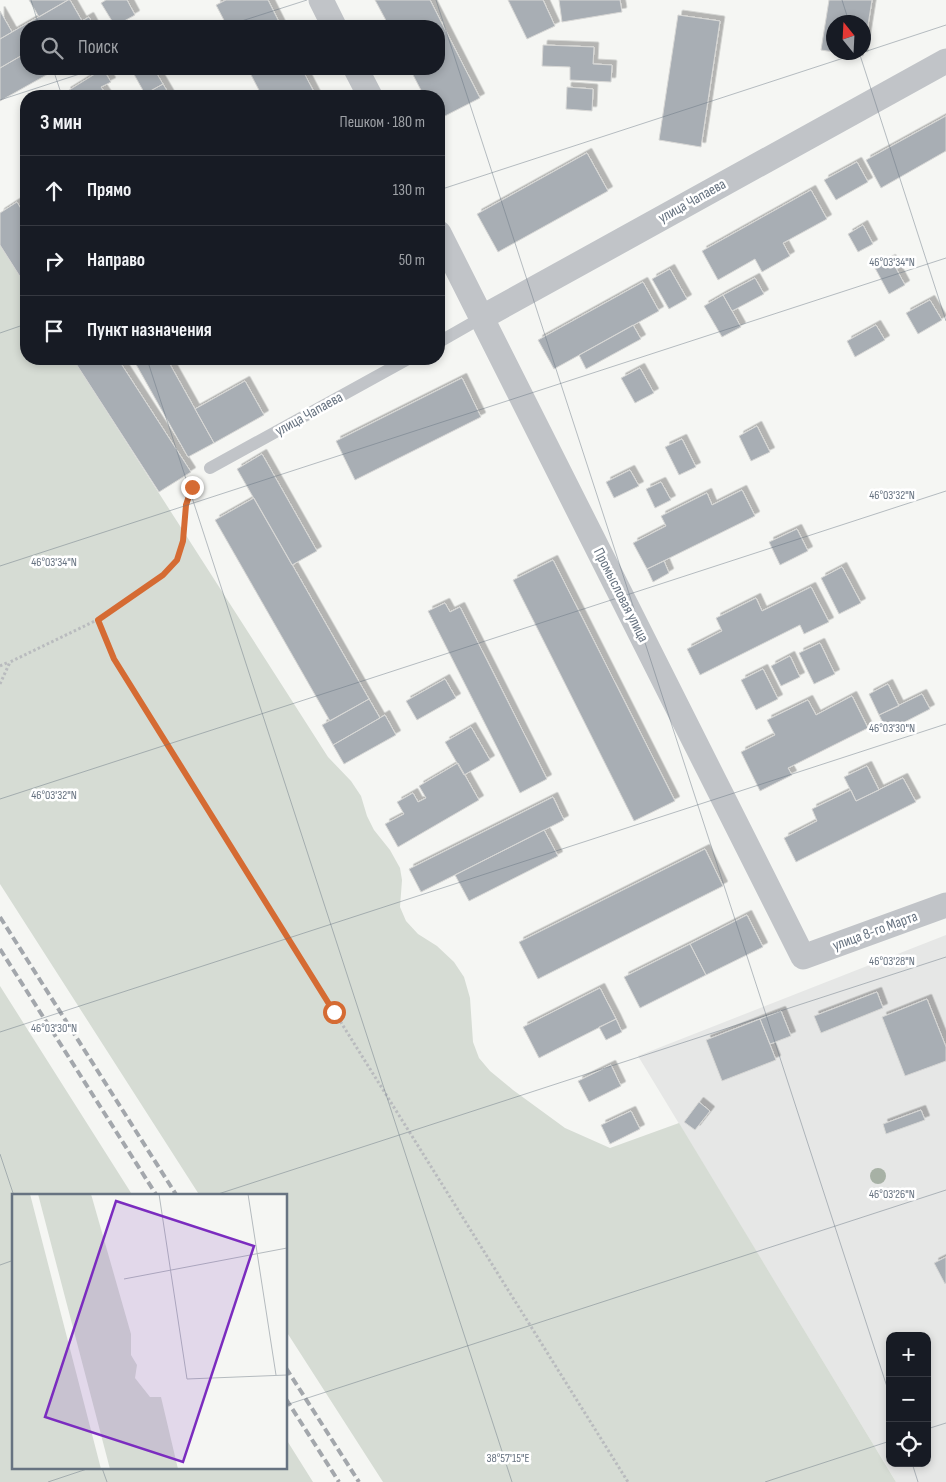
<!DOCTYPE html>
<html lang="ru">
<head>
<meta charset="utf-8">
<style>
  body { margin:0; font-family:"Sofia Sans Condensed",sans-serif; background:#242831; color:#f1f3f6 }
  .controls { position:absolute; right:15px; bottom:15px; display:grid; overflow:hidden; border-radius:10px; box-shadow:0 2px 8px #0003 }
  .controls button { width:45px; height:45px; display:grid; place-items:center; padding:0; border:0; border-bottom:1px solid #363941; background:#171b24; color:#f1f3f6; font:25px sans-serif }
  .compass { position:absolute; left:826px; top:15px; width:45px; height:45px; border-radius:50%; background:#171b24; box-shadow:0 2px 8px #0003; rotate:342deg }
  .stop { position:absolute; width:15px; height:15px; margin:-11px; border:4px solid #d56b33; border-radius:50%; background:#fff }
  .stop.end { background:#d56b33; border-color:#fff; box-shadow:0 1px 5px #0008 }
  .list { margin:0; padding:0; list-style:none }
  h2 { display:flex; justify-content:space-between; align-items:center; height:65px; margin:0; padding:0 20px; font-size:21px }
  h2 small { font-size:16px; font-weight:400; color:#9ea1a6 }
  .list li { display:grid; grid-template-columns:32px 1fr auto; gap:15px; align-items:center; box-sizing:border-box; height:70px; padding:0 20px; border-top:1px solid #363941 }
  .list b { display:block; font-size:19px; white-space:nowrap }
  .list em { font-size:16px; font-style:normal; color:#9ea1a6 }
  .icon { flex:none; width:28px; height:28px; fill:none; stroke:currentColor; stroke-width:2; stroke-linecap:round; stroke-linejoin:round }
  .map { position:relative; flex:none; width:946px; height:1482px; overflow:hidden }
  .search { position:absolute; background:#171b24; box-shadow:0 2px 8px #0003; left:20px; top:20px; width:425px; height:55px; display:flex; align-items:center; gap:12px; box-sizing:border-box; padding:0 18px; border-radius:20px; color:#9ea1a6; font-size:19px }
  .panel { position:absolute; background:#171b24; box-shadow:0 2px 8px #0003; left:20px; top:90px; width:425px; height:275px; border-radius:20px }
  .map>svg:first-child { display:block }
</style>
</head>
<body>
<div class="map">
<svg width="946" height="1482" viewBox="0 0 946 1482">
  <defs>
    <filter id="shadow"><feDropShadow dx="4.5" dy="-4.5" stdDeviation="0" flood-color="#0004"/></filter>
  </defs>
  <rect width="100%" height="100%" fill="#f5f6f3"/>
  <!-- built -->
  <path fill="#e6e7e6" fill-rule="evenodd" d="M 946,935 L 946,1482 L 896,1482 L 638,1056 ZM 890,1336 L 927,1336 L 927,1463 L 890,1463 Z"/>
  <!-- green -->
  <path fill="#d6dcd4" d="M 0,245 L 26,286 L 26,359 L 73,359 L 328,757 L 351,781 L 361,796 L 367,816 L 374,830 L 390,850 L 400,868 L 402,880 L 400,907 L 406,921 L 418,934 L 437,946 L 454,962 L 464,977 L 470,998 L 473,1042 L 479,1058 L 490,1071 L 513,1090 L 565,1128 L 610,1148 L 679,1123 L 896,1482 L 383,1482 L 286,1331 L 286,1196 L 200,1196 L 0,884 Z
    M 0,986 L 133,1196 L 14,1196 L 14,1468 L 286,1468 L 286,1439 L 313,1482 L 0,1482 Z"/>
  <!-- building -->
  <path fill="#a8aeb4" stroke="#d7d7d5" filter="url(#shadow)" d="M 29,0 L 68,0 L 39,17 Z
    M 68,0 L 70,0 L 82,21 L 73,26 L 26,26 L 26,53 L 0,68 L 0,39 Z
    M 106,0 L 127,0 L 135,15 L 115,26 L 101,3 Z
    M 226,0 L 268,0 L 281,26 L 227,26 L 216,5 Z
    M 375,0 L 430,0 L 480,98 L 439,119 L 439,96 L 424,96 L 410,69 L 439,69 L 439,26 L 389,26 Z
    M 508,0 L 543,0 L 555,26 L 527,39 Z
    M 559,0 L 620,0 L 622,12 L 562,22 Z
    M 829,0 L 872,0 L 863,56 L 838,52 L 864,52 L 864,22 L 834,22 L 834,52 L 821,50 Z
    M 0,11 L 12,32 L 0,39 Z
    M 678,15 L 720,21 L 701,147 L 659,140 Z
    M 89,17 L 94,26 L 73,26 L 82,21 Z
    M 543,45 L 594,47 L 593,64 L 612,65 L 611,82 L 570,80 L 570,67 L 542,66 Z
    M 26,53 L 26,69 L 57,69 L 0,101 L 0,68 Z
    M 103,69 L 111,82 L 101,87 L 107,96 L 69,96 L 66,92 Z
    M 131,69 L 154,69 L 163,84 L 145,94 Z
    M 248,69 L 302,69 L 316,96 L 262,96 Z
    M 163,84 L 170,96 L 142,96 L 145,94 Z
    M 567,87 L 593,89 L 592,111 L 566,109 Z
    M 946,116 L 946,151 L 881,188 L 866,160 Z
    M 587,153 L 608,191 L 498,252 L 477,214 Z
    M 857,162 L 868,182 L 836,200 L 824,180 Z
    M 811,190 L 827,219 L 783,243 L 790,256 L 762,272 L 755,259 L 718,280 L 702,251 Z
    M 17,202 L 26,217 L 26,286 L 0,245 L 0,213 Z
    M 863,225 L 873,244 L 858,252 L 848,234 Z
    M 891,259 L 905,285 L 889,294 L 875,268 Z
    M 670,269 L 687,299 L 669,309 L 652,279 Z
    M 755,278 L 764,294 L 732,311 L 723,295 Z
    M 643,282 L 659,311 L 554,369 L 538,340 Z
    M 723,295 L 741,327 L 722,337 L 704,306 Z
    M 930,300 L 942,320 L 918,334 L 906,313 Z
    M 633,325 L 641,339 L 586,369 L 579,355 Z
    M 876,325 L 885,340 L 855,357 L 847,341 Z
    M 73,359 L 118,359 L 191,472 L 159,492 Z
    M 133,359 L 167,359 L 214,443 L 188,457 Z
    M 640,368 L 654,393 L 635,403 L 621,378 Z
    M 462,378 L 481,417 L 355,480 L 336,441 Z
    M 245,381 L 264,415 L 214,443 L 195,409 Z
    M 757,426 L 770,452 L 751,461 L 739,436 Z
    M 682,439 L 696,467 L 679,475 L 665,447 Z
    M 262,454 L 317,551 L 292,565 L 237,469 Z
    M 630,470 L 639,486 L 614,498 L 606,482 Z
    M 661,482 L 671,500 L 655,508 L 646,489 Z
    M 742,490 L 755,516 L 647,569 L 633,543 L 666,526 L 661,516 L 707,493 L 712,505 Z
    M 254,498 L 369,699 L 330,721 L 215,520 Z
    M 797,529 L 808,551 L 780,565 L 769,542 Z
    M 553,560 L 675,801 L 634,821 L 513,580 Z
    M 664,561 L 669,573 L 653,582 L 647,569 Z
    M 842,567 L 861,603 L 839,614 L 821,578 Z
    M 811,587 L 829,622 L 804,634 L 800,625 L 700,675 L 687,649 L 722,631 L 716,618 L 756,598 L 762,611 Z
    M 445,603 L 450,612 L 460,607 L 547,779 L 520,793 L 428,611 Z
    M 820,643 L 835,674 L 814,684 L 799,653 Z
    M 790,656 L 800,677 L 781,686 L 771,666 Z
    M 763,669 L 778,699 L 756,710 L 741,680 Z
    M 445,679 L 456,698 L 417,720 L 406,701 Z
    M 888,684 L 899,706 L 879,715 L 869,694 Z
    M 922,694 L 930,709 L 887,731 L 879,715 Z
    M 852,696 L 868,728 L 788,768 L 792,775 L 760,791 L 741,752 L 775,735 L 767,720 L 808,700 L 816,715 Z
    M 369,699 L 380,718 L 333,745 L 322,725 Z
    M 385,715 L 396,735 L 344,764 L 333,745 Z
    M 471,727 L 490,760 L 464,775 L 445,742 Z
    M 458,763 L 479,800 L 398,847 L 385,824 L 404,814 L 397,802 L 413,793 L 418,802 L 426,798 L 419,786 Z
    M 867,766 L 879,790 L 856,801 L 844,777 Z
    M 903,778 L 916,802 L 796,862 L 784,838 L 817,821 L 812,809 L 851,790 L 856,801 Z
    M 553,797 L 564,820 L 421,892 L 409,869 Z
    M 544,830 L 558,856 L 469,901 L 455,875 Z
    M 705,849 L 723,886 L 538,979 L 519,942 Z
    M 747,915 L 763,947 L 706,975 L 690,944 Z
    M 690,944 L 706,975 L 640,1008 L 624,977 Z
    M 600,988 L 616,1019 L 539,1058 L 523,1027 Z
    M 877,992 L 883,1008 L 821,1033 L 814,1016 Z
    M 927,999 L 946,1047 L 946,1061 L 905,1076 L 882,1017 Z
    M 781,1011 L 791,1036 L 770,1044 L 760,1019 Z
    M 616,1019 L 622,1032 L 606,1040 L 599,1027 Z
    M 760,1019 L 776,1060 L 722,1081 L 706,1040 Z
    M 611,1065 L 621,1086 L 589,1102 L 578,1081 Z
    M 699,1102 L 710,1111 L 695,1130 L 684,1122 Z
    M 921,1110 L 925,1120 L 886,1134 L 883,1124 Z
    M 631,1111 L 640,1129 L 610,1144 L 601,1125 Z
    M 946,1257 L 946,1283 L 945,1284 L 934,1263 Z"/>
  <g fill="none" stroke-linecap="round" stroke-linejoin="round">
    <!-- path -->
    <path stroke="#b9bbbe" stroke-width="3" stroke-dasharray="2.5 2.5" stroke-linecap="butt" d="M 97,620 L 114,659 L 628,1482
      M 0,666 L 9,662
      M 0,684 L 10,662 L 97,620 L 163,575 L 177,560 L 183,541 L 186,505 L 192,487 L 197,481"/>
    <!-- service -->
    <path stroke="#c1c4c8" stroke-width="12" d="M 439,342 L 481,318
      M 210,468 L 408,359"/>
    <!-- minor -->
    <path stroke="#c1c4c8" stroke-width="25" d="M 321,0 L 334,26
      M 356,69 L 370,96
      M 439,233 L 803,957 L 946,905
      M 481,318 L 946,61"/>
    <!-- rail -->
    <path stroke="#a3a7ac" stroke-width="4" stroke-dasharray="8 4" stroke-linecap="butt" d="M 0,917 L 177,1196
      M 0,949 L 157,1196
      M 286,1368 L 359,1482
      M 286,1399 L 339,1482"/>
  </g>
  <!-- trees -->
  <circle fill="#a7b1a5" cx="878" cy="1176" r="8"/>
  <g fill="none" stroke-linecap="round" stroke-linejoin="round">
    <!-- route -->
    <path stroke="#d56b33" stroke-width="6" d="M 192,487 L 186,505 L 183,541 L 177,560 L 163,575 L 98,620 L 114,659 L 334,1012"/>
  </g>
  <!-- ticks -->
  <path fill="none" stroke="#677381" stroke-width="1" stroke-opacity="0.45" d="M 31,0 L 39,26M 436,0 L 890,1396M 842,0 L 849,22M 226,26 L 307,0M 859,52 L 946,321M 864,52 L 946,25M 53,69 L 62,96M 0,100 L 95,69M 439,190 L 862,52M 0,333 L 26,324M 147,359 L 512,1482M 0,566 L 946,258M 0,799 L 946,491M 0,1032 L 946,724M 0,1154 L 14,1196M 212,1196 L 946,957M 0,1265 L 14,1260M 286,1405 L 946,1190M 927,1429 L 946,1423M 912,1463 L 918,1482M 102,1468 L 107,1482M 48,1482 L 90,1468M 765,1482 L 890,1441"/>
  <g text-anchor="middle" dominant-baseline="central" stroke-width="5" stroke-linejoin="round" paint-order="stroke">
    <!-- street labels -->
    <g font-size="15" fill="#677381" stroke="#fff">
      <text transform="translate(692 201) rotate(-29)">улица Чапаева</text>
      <text transform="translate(309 414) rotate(-29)">улица Чапаева</text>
      <text transform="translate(621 595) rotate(63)">Промысловая улица</text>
      <text transform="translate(875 931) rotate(-20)">улица 8-го Марта</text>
    </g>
  </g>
  <!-- overview -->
  <g transform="translate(12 1194)">
    <rect width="275" height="275" fill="#f5f6f3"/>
    <path d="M 0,0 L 18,0 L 89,275 L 0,275 ZM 26,0 L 79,0 L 119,140 L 119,161 L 125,171 L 123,184 L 138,203 L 149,203 L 166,275 L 98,275 Z" fill="#d6dcd4"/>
    <path fill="none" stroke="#b4babe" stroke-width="1" d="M 147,0 L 175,185 L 275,181M 236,0 L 264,181M 112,85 L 275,54"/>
    <path fill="#7b2cbf" fill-opacity="0.15" stroke="#7b2cbf" stroke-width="2.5" d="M 104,7 L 242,52 L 171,268 L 33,223 Z"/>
    <rect width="275" height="275" fill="none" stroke="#677381" stroke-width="2.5"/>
  </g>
  <g font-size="12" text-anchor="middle" fill="#677381" stroke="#fff" stroke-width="5" stroke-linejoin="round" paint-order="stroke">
    <text x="892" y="266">46°03'34"N</text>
    <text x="892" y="499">46°03'32"N</text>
    <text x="54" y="566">46°03'34"N</text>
    <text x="892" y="732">46°03'30"N</text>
    <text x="54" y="799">46°03'32"N</text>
    <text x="892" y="965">46°03'28"N</text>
    <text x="54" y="1032">46°03'30"N</text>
    <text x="892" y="1198">46°03'26"N</text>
    <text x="508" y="1462">38°57'15"E</text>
  </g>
</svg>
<div class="controls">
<button>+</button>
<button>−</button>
<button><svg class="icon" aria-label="locate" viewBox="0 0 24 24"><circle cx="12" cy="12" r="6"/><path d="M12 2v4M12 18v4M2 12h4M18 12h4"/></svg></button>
</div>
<svg class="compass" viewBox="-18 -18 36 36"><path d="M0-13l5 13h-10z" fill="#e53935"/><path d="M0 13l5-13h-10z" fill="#9ea1a6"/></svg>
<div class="stop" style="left:334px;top:1012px"></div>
<div class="stop end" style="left:192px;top:487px"></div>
<div class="search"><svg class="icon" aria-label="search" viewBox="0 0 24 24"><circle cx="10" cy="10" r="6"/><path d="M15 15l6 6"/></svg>Поиск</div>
<section class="panel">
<h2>3 мин<small>Пешком · 180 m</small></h2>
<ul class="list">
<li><svg class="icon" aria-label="ahead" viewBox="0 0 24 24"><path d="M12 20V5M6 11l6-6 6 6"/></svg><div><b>Прямо</b></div><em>130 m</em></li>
<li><svg class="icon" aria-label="right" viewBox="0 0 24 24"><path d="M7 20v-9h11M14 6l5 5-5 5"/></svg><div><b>Направо</b></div><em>50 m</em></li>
<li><svg class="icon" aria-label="arrive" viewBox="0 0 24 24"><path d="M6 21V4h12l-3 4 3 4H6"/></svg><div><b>Пункт назначения</b></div></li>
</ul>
</section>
</div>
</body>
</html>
